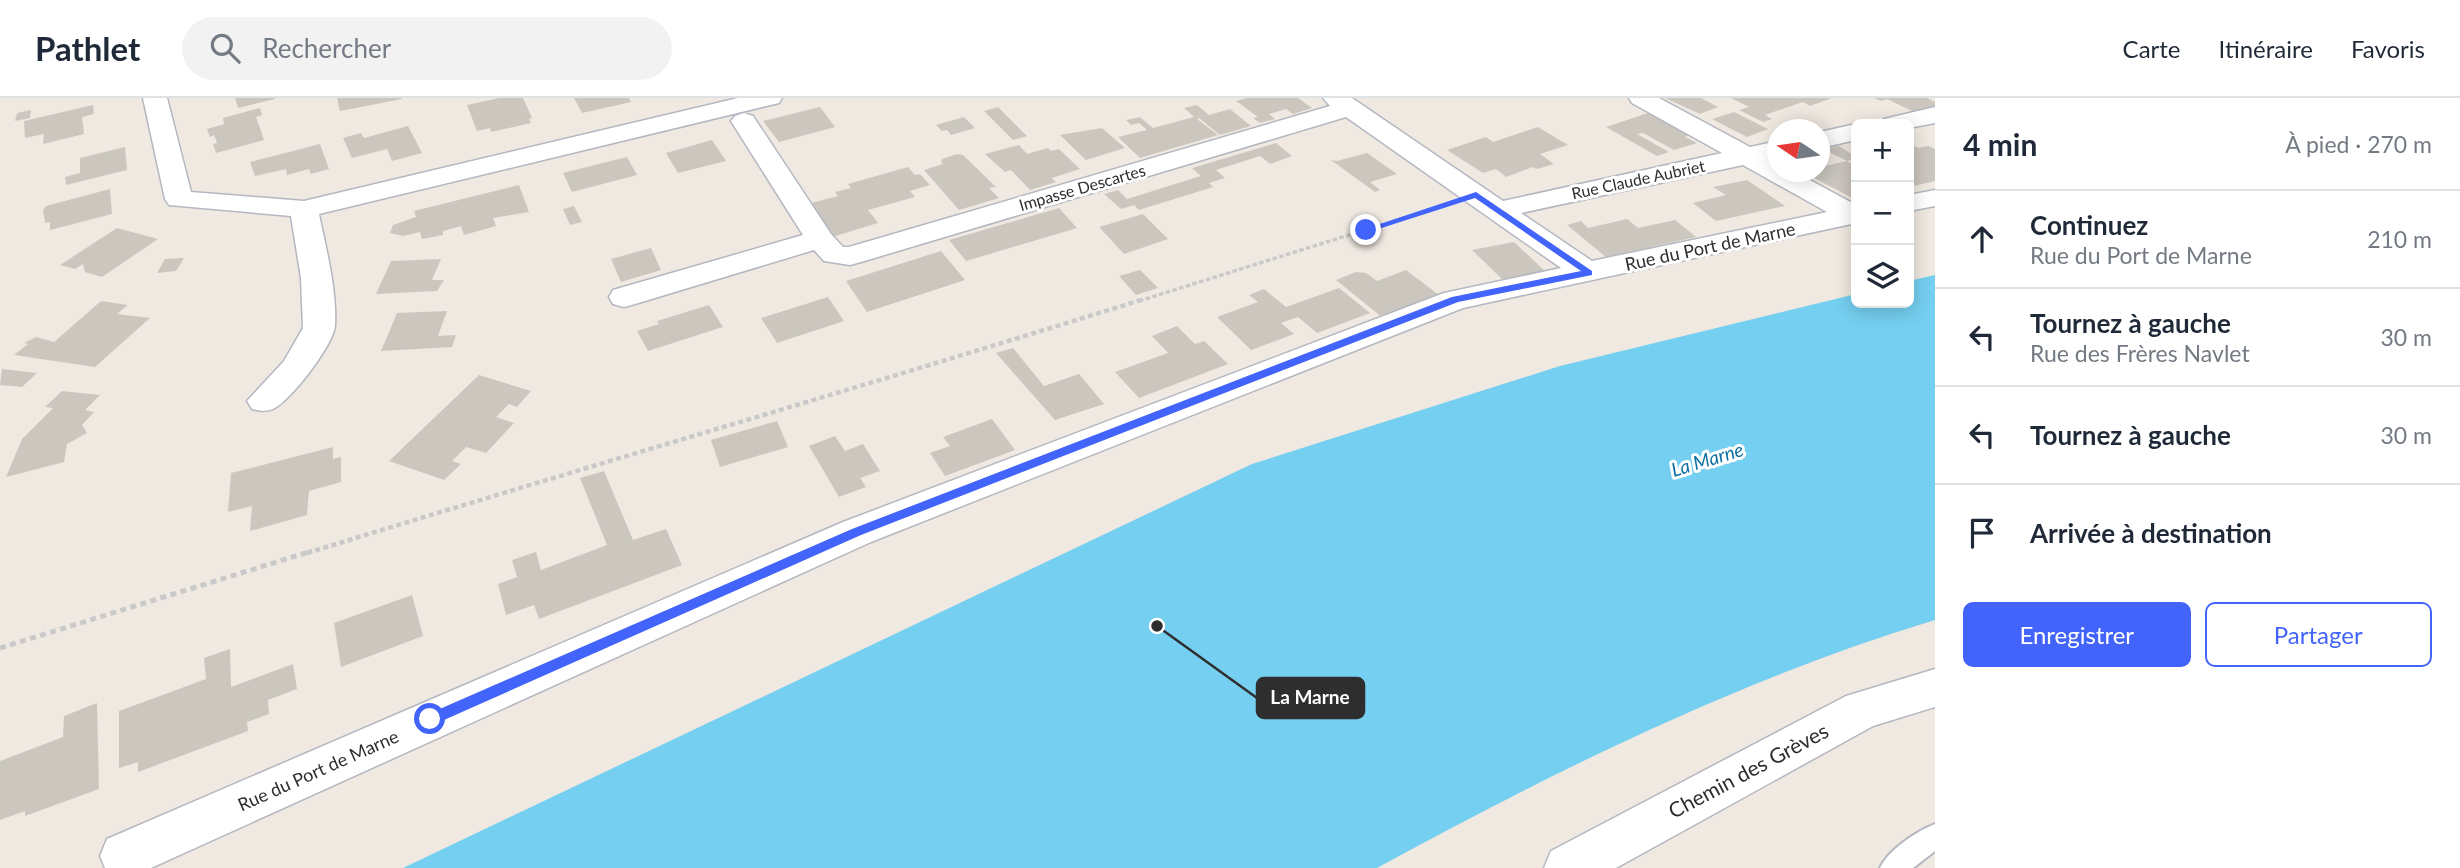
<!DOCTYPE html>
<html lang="fr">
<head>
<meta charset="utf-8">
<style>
  body { margin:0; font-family:Lato,sans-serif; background:#f2f2f3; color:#1f2937 }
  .controls { position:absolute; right:21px; top:21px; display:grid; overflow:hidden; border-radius:10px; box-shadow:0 4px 18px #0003 }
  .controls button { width:63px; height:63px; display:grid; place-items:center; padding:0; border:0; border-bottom:2px solid #e0e1e3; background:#fff; color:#1f2937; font:35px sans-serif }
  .compass { position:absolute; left:1767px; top:21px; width:63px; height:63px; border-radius:50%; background:#fff; box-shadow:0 4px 18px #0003; rotate:283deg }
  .stop { position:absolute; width:21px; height:21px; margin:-16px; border:5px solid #4264fb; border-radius:50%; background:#fff }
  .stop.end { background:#4264fb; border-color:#fff; box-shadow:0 2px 7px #0008 }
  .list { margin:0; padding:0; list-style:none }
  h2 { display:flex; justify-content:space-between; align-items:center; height:91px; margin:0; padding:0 28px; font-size:30px }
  h2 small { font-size:23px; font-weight:400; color:#747a83 }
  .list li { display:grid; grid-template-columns:46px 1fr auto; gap:21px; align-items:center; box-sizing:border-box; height:98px; padding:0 28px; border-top:2px solid #e0e1e3 }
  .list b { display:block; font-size:26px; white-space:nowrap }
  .list p { margin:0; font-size:23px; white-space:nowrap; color:#747a83 }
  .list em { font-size:23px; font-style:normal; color:#747a83 }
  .actions { display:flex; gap:14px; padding:21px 28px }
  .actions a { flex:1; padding:16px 0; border:2px solid #4264fb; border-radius:10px; text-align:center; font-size:24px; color:#4264fb }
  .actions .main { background:#4264fb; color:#fff }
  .icon { flex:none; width:38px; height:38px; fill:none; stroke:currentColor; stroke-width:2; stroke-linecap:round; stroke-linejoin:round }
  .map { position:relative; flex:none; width:1935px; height:770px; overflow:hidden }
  header { display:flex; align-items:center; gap:42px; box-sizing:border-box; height:98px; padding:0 35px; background:#fff; border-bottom:2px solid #e0e1e3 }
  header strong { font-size:33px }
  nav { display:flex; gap:38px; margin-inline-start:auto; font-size:24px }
  .search { width:490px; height:63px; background:#f2f2f3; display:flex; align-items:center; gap:18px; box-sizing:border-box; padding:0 24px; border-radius:38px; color:#747a83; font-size:26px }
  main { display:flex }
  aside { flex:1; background:#fff }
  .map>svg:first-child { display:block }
</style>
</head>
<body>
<header>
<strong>Pathlet</strong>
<div class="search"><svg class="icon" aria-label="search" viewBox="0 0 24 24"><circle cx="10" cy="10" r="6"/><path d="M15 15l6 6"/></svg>Rechercher</div>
<nav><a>Carte</a><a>Itinéraire</a><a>Favoris</a></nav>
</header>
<main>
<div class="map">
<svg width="1935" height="770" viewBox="0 0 1935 770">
  <rect width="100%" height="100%" fill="#efe9e1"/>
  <!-- water -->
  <path fill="#75cff0" d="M 1935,177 L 1935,522 C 1740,581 1555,673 1377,770 L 403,770 L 1252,366 L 1560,268 L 1856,196 L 1856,205 L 1909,205 L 1909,183 Z"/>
  <!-- building -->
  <path fill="#cbc7bf" d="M 235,0 L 275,0 L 275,1 L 238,10 Z
    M 337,0 L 402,0 L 402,1 L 340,13 Z
    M 499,0 L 523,0 L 532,20 L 529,21 L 531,25 L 491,34 L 490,30 L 477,33 L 467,7 Z
    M 574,0 L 629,0 L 631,4 L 582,15 Z
    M 1247,0 L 1298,0 L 1312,10 L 1293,16 L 1286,11 L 1269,16 L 1275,21 L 1260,25 L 1253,20 L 1258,19 L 1236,3 Z
    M 1665,0 L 1701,0 L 1718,9 L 1700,16 Z
    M 1731,0 L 1832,0 L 1810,8 L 1803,4 L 1765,17 L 1772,21 L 1763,24 L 1739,12 L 1749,9 Z
    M 1874,0 L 1927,0 L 1935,4 L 1935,9 L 1914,14 L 1887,1 L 1881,3 Z
    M 93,7 L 94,16 L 82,19 L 84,36 L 43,46 L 44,36 L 25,40 L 24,23 Z
    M 1197,7 L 1209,17 L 1230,11 L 1251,28 L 1220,37 L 1199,20 L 1197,21 L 1218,37 L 1140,60 L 1118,39 L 1147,32 L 1139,25 L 1131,27 L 1126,22 L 1140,19 L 1153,30 L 1194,19 L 1184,10 Z
    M 820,9 L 835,29 L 779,44 L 763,23 Z
    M 998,9 L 1027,38 L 1013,42 L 984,13 Z
    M 260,10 L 262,17 L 256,19 L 264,42 L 216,55 L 213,46 L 217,45 L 214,37 L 210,39 L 207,31 L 224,26 L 223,20 Z
    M 31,12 L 30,20 L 15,23 L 17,15 Z
    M 1734,14 L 1768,31 L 1747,39 L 1712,21 Z
    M 1648,15 L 1689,37 L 1685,39 L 1697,45 L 1674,52 L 1643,35 L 1637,36 L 1669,54 L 1657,58 L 1606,29 Z
    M 964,19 L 975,30 L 951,37 L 947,32 L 942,33 L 936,27 Z
    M 408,28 L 422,55 L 392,63 L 387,51 L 352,60 L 343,40 L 361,35 L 364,40 Z
    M 1538,29 L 1568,47 L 1540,56 L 1554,66 L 1537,71 L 1533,69 L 1506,79 L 1496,71 L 1483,75 L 1447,52 L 1486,39 L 1493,44 Z
    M 1102,30 L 1125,50 L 1086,62 L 1060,37 Z
    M 712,42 L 726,63 L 678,75 L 666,55 Z
    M 1276,45 L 1292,58 L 1270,66 L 1260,58 L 1216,72 L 1225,80 L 1209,85 L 1213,89 L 1139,112 L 1134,107 L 1121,111 L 1104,96 L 1118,92 L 1127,101 L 1201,78 L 1192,70 Z
    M 1909,45 L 1918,50 L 1928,48 L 1935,51 L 1935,83 L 1909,89 Z
    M 320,46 L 329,71 L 311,76 L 309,71 L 287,77 L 286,71 L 255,78 L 250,64 Z
    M 1019,47 L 1027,56 L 1048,50 L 1051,53 L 1059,51 L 1080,71 L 1052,80 L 1056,84 L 1030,92 L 1011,72 L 1005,74 L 985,56 Z
    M 1839,48 L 1856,59 L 1856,61 L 1847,63 L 1823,51 Z
    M 125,49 L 127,72 L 66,87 L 65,79 L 80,75 L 80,60 Z
    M 1367,55 L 1397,76 L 1370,84 L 1380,92 L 1375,94 L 1331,62 L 1337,63 Z
    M 957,56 L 963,57 L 996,89 L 989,90 L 999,100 L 959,112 L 924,72 L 943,66 L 941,64 L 942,61 Z
    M 627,59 L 637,77 L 572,94 L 563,75 Z
    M 1847,63 L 1856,69 L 1856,102 L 1803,74 L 1820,74 L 1820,69 Z
    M 908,69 L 915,77 L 920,76 L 930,87 L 910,93 L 915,99 L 868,112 L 878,125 L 832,139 L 808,106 L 838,98 L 835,94 L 851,90 L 848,86 Z
    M 1747,82 L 1785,108 L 1716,123 L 1693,105 L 1726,97 L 1713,89 Z
    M 519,87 L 529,114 L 493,120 L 496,128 L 464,137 L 461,128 L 443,133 L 443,137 L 422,141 L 420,134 L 403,138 L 390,135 L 393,127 L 416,119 L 414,113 Z
    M 110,91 L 112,116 L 50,132 L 50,124 L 45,125 L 43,112 L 46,108 Z
    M 574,108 L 582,124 L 570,127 L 563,111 Z
    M 1059,110 L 1077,130 L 966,163 L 949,142 Z
    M 1143,116 L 1168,141 L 1124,156 L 1099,129 Z
    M 1627,121 L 1638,130 L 1675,122 L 1696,139 L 1606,159 L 1567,127 L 1581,123 L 1588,130 Z
    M 117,130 L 158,141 L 102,179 L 85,174 L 83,166 L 75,171 L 60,167 Z
    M 1514,144 L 1545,173 L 1503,182 L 1472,152 Z
    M 651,150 L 661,172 L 621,184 L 611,161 Z
    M 941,153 L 965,182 L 867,214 L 846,183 Z
    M 184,160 L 176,173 L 157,175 L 165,161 Z
    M 441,161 L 432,182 L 444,182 L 437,193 L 376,196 L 391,163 Z
    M 1140,172 L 1158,190 L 1136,197 L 1119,178 Z
    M 1406,172 L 1439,197 L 1383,220 L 1336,182 L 1356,174 L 1366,175 L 1377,183 Z
    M 1339,190 L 1370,215 L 1317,235 L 1298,219 L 1281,225 L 1294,236 L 1251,252 L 1217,219 L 1258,204 L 1249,197 L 1264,191 L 1286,209 Z
    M 828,199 L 844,223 L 777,245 L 761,220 Z
    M 101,203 L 128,207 L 117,216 L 150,220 L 95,269 L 14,257 L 28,246 L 24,245 L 36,239 L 54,244 Z
    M 709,207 L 723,229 L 648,253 L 637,233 L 659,226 L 657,223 Z
    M 447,213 L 438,238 L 456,237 L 452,249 L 381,253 L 397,215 Z
    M 1177,228 L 1195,246 L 1204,243 L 1228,266 L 1139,300 L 1115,274 L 1168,255 L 1152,238 Z
    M 1013,250 L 1044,288 L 1079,276 L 1104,306 L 1055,322 L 996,255 Z
    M 2,271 L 37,275 L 22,289 L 0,287 Z
    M 479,277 L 531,293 L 517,309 L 509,306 L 496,319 L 514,325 L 486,355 L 466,349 L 452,363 L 461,366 L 444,382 L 389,363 Z
    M 62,293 L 100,297 L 85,312 L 94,314 L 82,327 L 87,335 L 67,346 L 64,364 L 6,379 L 22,341 L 53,310 L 45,309 Z
    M 992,321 L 1015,352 L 945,378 L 930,355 L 950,348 L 943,339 Z
    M 777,323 L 788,349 L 720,369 L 711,342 Z
    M 835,338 L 845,353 L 863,346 L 880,373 L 860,380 L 866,389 L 839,399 L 809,348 Z
    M 333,349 L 333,361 L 341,359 L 341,384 L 309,393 L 307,417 L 250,433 L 252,408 L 228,414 L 231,375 Z
    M 604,373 L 633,442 L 666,431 L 682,467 L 539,521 L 534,507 L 506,517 L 498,486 L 517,479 L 512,462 L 536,454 L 541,472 L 607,447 L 580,380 Z
    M 412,497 L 423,538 L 341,569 L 334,525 Z
    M 230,551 L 231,589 L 293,566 L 297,591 L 268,602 L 269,616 L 247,624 L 248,633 L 138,674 L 138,664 L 119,670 L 119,613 L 206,581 L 204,560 Z
    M 97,605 L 99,691 L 25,718 L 25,713 L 0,722 L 0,663 L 63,639 L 64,618 Z"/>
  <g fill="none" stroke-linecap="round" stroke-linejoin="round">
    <!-- lane casing -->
    <g stroke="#b4b7c1" stroke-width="4">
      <path id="lane" d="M 1935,726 L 1935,753 L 1913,770 L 1880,770 C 1888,752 1917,733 1935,726 Z"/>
    </g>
    <!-- street casing -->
    <g stroke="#b4b7c1" stroke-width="3">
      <path id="street" d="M 143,0 L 167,0 L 191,94 L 304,103 L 738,0 L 782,0 L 779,5 L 319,116 C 326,151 337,191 335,228 C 333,245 305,282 292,295 C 279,308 272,317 252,311 L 247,303 L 284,263 L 303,230 L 301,180 L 291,118 L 169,107 L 165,101 Z
        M 1323,0 L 1352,0 L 1503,103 L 1722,55 L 1632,5 L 1629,0 L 1659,0 L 1750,49 L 1778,43 L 1778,59 L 1771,60 L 1778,64 L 1778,74 L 1795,74 L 1856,107 L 1856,125 L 1463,210 L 871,444 L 151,770 L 105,770 L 100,758 L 107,741 L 843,424 L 1444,195 L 1561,170 L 1346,19 L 861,164 L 850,167 L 824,163 L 814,152 L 635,206 L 624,209 L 613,206 L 609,199 L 613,192 L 803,137 L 731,23 L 735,18 L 744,15 L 753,18 L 831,136 L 843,149 L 849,149 L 1330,8 ZM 1743,67 L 1827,114 L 1592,163 L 1521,115 Z
        M 1935,9 L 1935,25 L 1909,30 L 1909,26 L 1880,26 L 1884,21 Z
        M 1856,26 L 1856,42 L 1820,50 L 1820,34 Z
        M 1935,92 L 1935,108 L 1909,113 L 1909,97 Z
        M 1935,571 L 1935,609 L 1873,628 L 1616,770 L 1544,770 L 1551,753 L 1846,598 Z"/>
    </g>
    <!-- path-far2 -->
    <path stroke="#c9c9c9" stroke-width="3.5" stroke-dasharray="4.5 2.5" stroke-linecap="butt" d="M 1139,203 L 1435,110"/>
    <!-- path-far1 -->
    <path stroke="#c9c9c9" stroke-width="4.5" stroke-dasharray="5 3.5" stroke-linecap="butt" d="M 307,455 C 585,369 866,288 1144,201"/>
    <!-- path -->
    <path stroke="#c9c9c9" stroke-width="5" stroke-dasharray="6 4.5" stroke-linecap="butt" d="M 0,550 L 312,453"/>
    <!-- lane -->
    <use href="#lane" fill="#fff" fill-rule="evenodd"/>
    <!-- street -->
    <use href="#street" fill="#fff" fill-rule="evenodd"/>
  </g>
  <!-- route -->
  <path fill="#4264fb" d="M 1476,94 L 1592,173 L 1592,177 L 1458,204 L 861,437 L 435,626 L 426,626 L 426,617 L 852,431 L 1452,199 L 1581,173 L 1475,100 L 1369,134 L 1362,132 Z"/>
  <g text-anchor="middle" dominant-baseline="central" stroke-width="6" stroke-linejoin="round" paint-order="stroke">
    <!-- far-street labels -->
    <g font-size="16" fill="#2e2e2e" stroke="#fff">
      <text transform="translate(1638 81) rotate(-12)">Rue Claude Aubriet</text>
      <text transform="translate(1082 89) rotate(-16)">Impasse Descartes</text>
    </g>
    <!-- street labels -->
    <g font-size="18" fill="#2e2e2e" stroke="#fff">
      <text transform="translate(1710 148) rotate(-12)">Rue du Port de Marne</text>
      <text transform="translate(318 672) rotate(-24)">Rue du Port de Marne</text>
    </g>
    <!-- water labels -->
    <g font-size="19" font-style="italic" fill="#0d6fa3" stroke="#fff">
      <text transform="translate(1707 361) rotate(-17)">La Marne</text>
    </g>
    <!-- near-street labels -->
    <g font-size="21" fill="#2e2e2e" stroke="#fff">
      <text transform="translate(1748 672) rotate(-28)">Chemin des Grèves</text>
    </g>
  </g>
  <!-- callouts -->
  <path fill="none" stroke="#2e2e2e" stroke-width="2.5" d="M1157 528L1257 600"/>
  <circle fill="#2e2e2e" stroke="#fff" stroke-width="2.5" cx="1157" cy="528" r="7"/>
  <rect fill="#2e2e2e" stroke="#2e2e2e" stroke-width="2.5" x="1257" y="580" width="107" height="40" rx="7"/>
  <g font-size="19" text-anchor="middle" font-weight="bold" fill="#fff">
    <text x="1310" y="606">La Marne</text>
  </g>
</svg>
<div class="controls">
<button>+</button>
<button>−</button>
<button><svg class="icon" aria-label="layers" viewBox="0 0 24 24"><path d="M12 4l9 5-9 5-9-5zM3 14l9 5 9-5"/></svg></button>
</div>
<svg class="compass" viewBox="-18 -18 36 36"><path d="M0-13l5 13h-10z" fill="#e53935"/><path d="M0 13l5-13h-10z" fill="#747a83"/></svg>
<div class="stop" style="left:430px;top:621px"></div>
<div class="stop end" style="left:1366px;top:132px"></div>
</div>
<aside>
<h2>4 min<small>À pied · 270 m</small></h2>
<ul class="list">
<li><svg class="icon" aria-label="ahead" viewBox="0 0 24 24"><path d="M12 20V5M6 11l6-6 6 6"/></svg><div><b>Continuez</b><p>Rue du Port de Marne</p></div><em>210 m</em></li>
<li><svg class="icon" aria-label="left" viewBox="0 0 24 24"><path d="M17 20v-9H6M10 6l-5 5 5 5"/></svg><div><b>Tournez à gauche</b><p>Rue des Frères Navlet</p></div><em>30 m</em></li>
<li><svg class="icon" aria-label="left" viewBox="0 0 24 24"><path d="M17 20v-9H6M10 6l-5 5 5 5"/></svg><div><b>Tournez à gauche</b></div><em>30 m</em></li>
<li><svg class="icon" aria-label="arrive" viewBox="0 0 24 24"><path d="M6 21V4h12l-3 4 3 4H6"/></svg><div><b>Arrivée à destination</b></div></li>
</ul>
<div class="actions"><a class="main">Enregistrer</a><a>Partager</a></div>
</aside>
</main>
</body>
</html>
